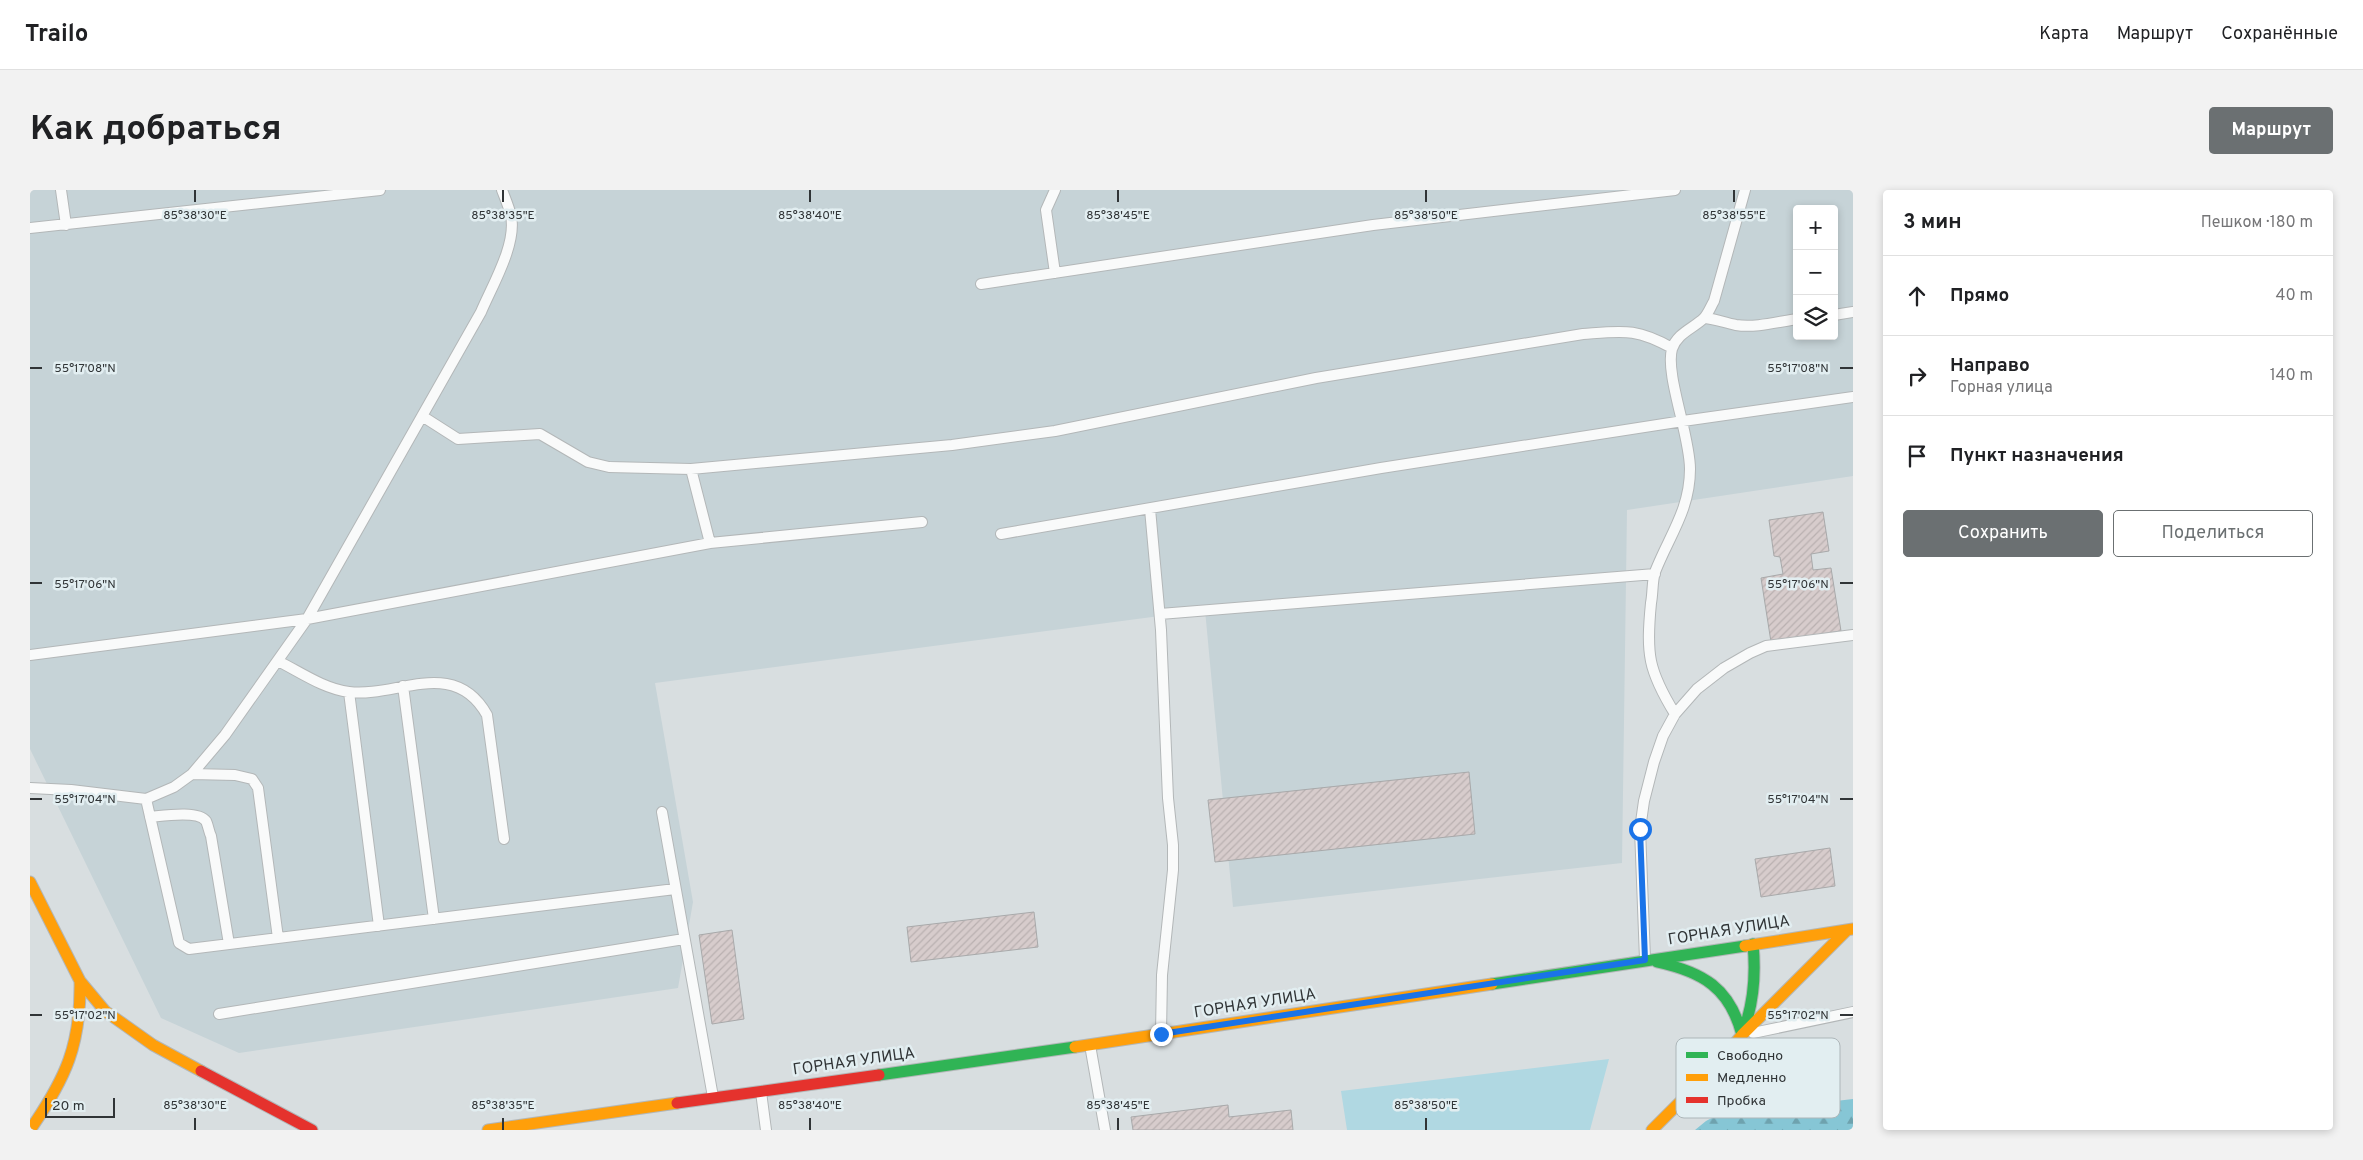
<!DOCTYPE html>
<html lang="ru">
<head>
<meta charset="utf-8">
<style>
  body { margin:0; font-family:Overpass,sans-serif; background:#f2f2f2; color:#202124 }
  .controls { position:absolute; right:15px; top:15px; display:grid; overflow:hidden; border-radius:5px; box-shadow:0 2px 8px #0003 }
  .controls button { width:45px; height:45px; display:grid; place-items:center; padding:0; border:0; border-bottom:1px solid #e0e0e0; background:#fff; color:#202124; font:25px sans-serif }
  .scale { position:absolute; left:15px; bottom:12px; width:70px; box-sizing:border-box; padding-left:5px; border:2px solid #303436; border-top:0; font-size:14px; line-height:18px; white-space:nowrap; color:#303436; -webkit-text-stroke:4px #e2eef1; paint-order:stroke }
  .stop { position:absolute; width:15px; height:15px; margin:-11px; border:4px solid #1a73e8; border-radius:50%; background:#fff }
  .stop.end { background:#1a73e8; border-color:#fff; box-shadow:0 1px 5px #0008 }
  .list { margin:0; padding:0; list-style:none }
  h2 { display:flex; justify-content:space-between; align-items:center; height:65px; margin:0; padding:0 20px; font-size:21px }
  h2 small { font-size:16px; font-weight:400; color:#757577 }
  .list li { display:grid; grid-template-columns:32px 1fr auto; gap:15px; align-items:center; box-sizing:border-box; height:80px; padding:0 20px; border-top:1px solid #e0e0e0 }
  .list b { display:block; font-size:19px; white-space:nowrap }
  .list p { margin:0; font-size:16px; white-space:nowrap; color:#757577 }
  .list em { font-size:16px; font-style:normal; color:#757577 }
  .actions { display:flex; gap:10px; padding:15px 20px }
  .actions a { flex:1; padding:11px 0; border:1px solid #6b7072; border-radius:5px; text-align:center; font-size:18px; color:#6b7072 }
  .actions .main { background:#6b7072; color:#fff }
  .icon { flex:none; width:28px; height:28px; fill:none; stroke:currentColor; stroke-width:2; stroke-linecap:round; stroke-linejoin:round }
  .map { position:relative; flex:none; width:1823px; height:940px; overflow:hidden; border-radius:5px }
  header { display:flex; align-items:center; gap:30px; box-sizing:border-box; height:70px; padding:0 25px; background:#fff; border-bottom:1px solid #e0e0e0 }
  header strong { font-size:24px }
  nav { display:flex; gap:28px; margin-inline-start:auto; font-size:18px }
  .intro { display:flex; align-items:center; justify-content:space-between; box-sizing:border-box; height:120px; padding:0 30px }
  h1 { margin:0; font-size:35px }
  .button { padding:12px 22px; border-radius:5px; background:#6b7072; color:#fff; font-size:18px; font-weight:700 }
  main { display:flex; gap:30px; padding:0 30px }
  aside { flex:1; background:#fff; border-radius:5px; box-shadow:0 2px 8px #0003 }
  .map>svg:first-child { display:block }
</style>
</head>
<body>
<header>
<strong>Trailo</strong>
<nav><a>Карта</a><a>Маршрут</a><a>Сохранённые</a></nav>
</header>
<div class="intro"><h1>Как добраться</h1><a class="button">Маршрут</a></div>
<main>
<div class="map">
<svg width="1823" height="940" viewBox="0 0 1823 940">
  <defs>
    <pattern id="forest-firs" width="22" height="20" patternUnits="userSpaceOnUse" patternTransform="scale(1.25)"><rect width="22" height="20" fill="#86c6d5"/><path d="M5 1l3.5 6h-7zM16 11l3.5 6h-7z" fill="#6ea2ae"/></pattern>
    <pattern id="building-hatch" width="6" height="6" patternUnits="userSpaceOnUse" patternTransform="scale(1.25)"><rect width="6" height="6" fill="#d7cccc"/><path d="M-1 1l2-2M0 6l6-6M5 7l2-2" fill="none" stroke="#b9b0b0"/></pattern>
  </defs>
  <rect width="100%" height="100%" fill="#d8dee0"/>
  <!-- built -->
  <path fill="#c6d3d7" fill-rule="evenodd" d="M 0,0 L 1823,0 L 1823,286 L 1597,320 L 1592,673 L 1203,717 L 1175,420 L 625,493 L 663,712 L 648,798 L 209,863 L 131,828 L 0,559 ZM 1767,19 L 1804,19 L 1804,146 L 1767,146 Z"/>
  <!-- green -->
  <path fill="#b0d8e2" d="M 1579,869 L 1560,940 L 1317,940 L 1311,901 Z"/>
  <!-- forest -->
  <path fill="url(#forest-firs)" d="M 1823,909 L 1823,940 L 1665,940 L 1676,931 L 1695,921 L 1719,921 Z"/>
  <!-- building -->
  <path fill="url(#building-hatch)" stroke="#a8a9aa" d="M 1793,322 L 1799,361 L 1781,364 L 1783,380 L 1801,378 L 1811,441 L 1741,452 L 1731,388 L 1753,384 L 1750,367 L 1744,366 L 1739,330 Z
    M 1439,582 L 1445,644 L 1185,672 L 1178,610 Z
    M 1800,658 L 1805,696 L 1731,707 L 1725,669 Z
    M 1004,722 L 1008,757 L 881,772 L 877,737 Z
    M 702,740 L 714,829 L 682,834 L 669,745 Z
    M 1198,915 L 1199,927 L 1261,920 L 1263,940 L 1103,940 L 1101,927 Z"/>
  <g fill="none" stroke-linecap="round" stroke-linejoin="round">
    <!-- lane casing -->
    <g stroke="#b3b7b8" stroke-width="12">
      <path id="lane" d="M 31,0 L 36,35
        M 0,38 L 350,0
        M 1025,83 L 1016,20 L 1025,0
        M 951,94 L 1343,35 L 1645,0
        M 1804,125 L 1823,122
        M 1675,128 C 1686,129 1695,133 1706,135 C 1725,138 1747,132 1767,129
        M 392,226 L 428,249 L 510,244 L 558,272 L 579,277 L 661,279 L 922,255 L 1025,241 L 1286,188 L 1553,144 C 1594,141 1606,138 1642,158
        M 661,279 L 680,353
        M 1120,319 L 1131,440 L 1138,608 L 1143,655 L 1143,680 L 1132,785 L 1131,844
        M 971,344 L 1351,278 L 1653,231 L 1823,207
        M 1130,424 L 1625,384
        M 0,465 L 277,429 L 680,353 L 892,332
        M 248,471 C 270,482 294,499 319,502 C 366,508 424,466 457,525 L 474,649
        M 373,496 L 404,729
        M 319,502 L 349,736
        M 1645,524 C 1618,480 1616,464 1621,413 C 1623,403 1622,391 1625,382 C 1639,346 1660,320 1660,279 C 1660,246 1635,184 1642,159 C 1647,143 1664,138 1674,128 C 1678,124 1681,116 1684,111 L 1715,0
        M 162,584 L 205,585 L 222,589 L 228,598 L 248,748
        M 0,598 L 41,600 L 116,609 L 144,597 L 162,584 L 195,545 L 277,429 L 451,122 C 462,96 487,54 481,26 C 479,17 475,8 472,0
        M 116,609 L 149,753 L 159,759 L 645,699
        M 632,622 L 683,907
        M 120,627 C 132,626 168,620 176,631 C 178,635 179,642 181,646 L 199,754
        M 1615,769 L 1610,639 L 1614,611 L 1624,572 L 1633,546 L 1645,524 L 1667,499 L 1694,478 L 1720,463 L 1736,456 L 1823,445
        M 189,824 L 654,749
        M 1723,843 L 1823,822
        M 1060,855 L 1075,940
        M 731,902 L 736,940"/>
    </g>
    <!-- fast casing -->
    <g stroke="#b3b7b8" stroke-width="13">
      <path id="fast" d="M 1627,772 C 1673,782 1700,798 1712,845
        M 1462,794 L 1715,756
        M 1713,842 C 1724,813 1726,785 1723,754
        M 849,885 L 1045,857"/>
    </g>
    <!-- slow casing -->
    <g stroke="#b3b7b8" stroke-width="13">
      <path id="slow" d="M 0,692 L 50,791 L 75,821 L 123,855 L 171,881
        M 1715,756 L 1823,739
        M 1045,857 L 1462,794
        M 0,940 C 36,888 51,855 50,791
        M 458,940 L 647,913
        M 1622,940 L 1679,883 L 1712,845 L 1817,740"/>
    </g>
    <!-- jam casing -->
    <g stroke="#b3b7b8" stroke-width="13">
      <path id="jam" d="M 171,881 L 282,940
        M 647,913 L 849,885"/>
    </g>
    <!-- lane -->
    <use href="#lane" stroke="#f9fafa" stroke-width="10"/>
    <!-- fast -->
    <use href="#fast" stroke="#30b455" stroke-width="11"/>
    <!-- slow -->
    <use href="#slow" stroke="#ff9f0a" stroke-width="11"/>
    <!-- jam -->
    <use href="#jam" stroke="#e5322d" stroke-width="11"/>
  </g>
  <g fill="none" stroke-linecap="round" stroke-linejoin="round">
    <!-- route -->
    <path stroke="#1a73e8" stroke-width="6" d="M 1131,844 L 1615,770 L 1610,639"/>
  </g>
  <!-- ticks -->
  <path fill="none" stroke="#303436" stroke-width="2" d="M 165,0 L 165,12M 473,0 L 473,12M 780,0 L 780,12M 1088,0 L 1088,12M 1396,0 L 1396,12M 1704,0 L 1704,12M 0,178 L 12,178M 1810,178 L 1823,178M 0,393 L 12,393M 1810,393 L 1823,393M 0,609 L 12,609M 1810,609 L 1823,609M 0,825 L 12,825M 1810,825 L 1823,825M 165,928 L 165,940M 473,928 L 473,940M 780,928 L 780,940M 1088,928 L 1088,940M 1396,928 L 1396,940"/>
  <g text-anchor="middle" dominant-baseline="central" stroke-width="5" stroke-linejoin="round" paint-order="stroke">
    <!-- street labels -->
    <g font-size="16" fill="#303436" stroke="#e2eef1">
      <text transform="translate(1699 741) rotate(-9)">ГОРНАЯ УЛИЦА</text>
      <text transform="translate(1225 814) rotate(-9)">ГОРНАЯ УЛИЦА</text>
      <text transform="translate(824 872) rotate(-8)">ГОРНАЯ УЛИЦА</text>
    </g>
  </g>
  <!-- legend -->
  <rect x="1646" y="848" width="164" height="80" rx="8" fill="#e2eef1" stroke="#adb6b9" stroke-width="1"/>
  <rect x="1656" y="862" width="22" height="6" fill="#30b455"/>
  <rect x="1656" y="884" width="22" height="7" fill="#ff9f0a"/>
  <rect x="1656" y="907" width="22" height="6" fill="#e5322d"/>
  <g font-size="14" fill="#303436">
    <text x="1687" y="870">Свободно</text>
    <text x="1687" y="892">Медленно</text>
    <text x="1687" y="915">Пробка</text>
  </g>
  <g font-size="12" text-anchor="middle" fill="#303436" stroke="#e2eef1" stroke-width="5" stroke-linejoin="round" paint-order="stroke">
    <text x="165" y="29">85°38'30"E</text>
    <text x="473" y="29">85°38'35"E</text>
    <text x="780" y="29">85°38'40"E</text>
    <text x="1088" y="29">85°38'45"E</text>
    <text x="1396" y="29">85°38'50"E</text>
    <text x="1704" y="29">85°38'55"E</text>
    <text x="55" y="182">55°17'08"N</text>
    <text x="1768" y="182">55°17'08"N</text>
    <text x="55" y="398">55°17'06"N</text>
    <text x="1768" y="398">55°17'06"N</text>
    <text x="55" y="613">55°17'04"N</text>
    <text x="1768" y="613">55°17'04"N</text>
    <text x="55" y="829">55°17'02"N</text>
    <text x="1768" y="829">55°17'02"N</text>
    <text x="165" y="919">85°38'30"E</text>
    <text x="473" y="919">85°38'35"E</text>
    <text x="780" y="919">85°38'40"E</text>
    <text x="1088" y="919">85°38'45"E</text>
    <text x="1396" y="919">85°38'50"E</text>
  </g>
</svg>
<div class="controls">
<button>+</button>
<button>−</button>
<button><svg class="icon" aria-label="layers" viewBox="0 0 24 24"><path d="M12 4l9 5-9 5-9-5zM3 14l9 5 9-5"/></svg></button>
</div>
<div class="scale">20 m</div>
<div class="stop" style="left:1610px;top:639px"></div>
<div class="stop end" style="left:1131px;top:844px"></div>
</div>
<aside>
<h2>3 мин<small>Пешком · 180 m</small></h2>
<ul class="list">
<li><svg class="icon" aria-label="ahead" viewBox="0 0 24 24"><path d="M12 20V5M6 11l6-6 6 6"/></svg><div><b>Прямо</b></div><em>40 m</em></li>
<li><svg class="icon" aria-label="right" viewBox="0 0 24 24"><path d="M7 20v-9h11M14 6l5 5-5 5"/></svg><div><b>Направо</b><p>Горная улица</p></div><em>140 m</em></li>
<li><svg class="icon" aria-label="arrive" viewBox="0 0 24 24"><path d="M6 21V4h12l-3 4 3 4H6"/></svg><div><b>Пункт назначения</b></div></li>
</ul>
<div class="actions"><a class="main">Сохранить</a><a>Поделиться</a></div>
</aside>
</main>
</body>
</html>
